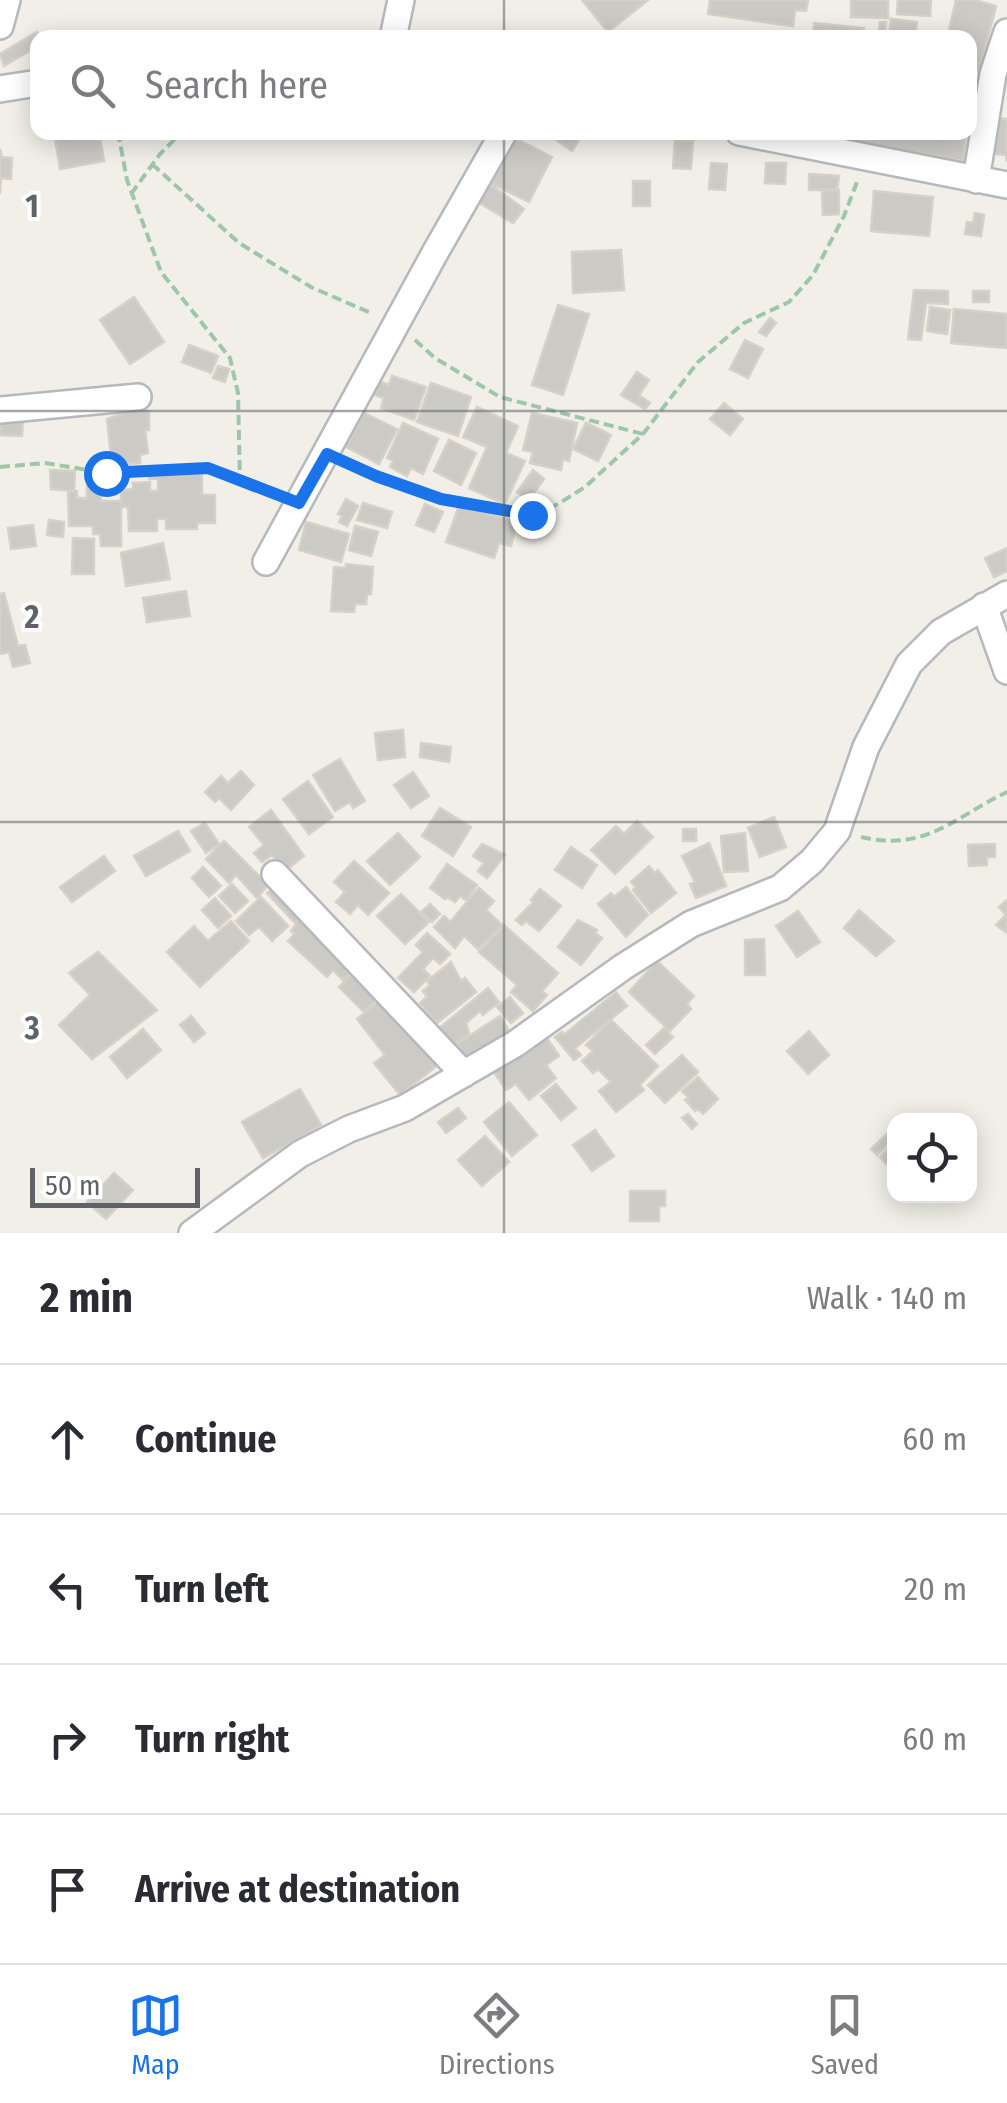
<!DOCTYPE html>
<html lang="en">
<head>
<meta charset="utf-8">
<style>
  body { margin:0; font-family:"Fira Sans Condensed",sans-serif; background:#f2f2f3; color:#2b2b33 }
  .controls { position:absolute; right:30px; bottom:30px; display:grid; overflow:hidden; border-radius:20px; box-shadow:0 5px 25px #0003 }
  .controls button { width:90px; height:90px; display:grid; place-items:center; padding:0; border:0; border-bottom:2px solid #e1e1e2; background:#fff; color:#2b2b33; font:50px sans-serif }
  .scale { position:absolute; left:30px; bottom:25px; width:170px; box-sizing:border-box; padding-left:10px; border:5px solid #5f6368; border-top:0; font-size:28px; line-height:35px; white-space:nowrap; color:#5f6368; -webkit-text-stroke:8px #fff; paint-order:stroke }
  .stop { position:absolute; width:30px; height:30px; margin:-22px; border:8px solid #1a73e8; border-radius:50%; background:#fff }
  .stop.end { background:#1a73e8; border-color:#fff; box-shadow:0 2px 10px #0008 }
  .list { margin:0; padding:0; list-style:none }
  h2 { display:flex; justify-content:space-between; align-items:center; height:130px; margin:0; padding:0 40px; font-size:42px }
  h2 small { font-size:32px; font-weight:400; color:#7c7c81 }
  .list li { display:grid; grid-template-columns:65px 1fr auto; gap:30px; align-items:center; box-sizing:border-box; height:150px; padding:0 40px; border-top:2px solid #e1e1e2 }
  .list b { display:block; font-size:38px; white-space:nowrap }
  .list em { font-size:32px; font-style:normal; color:#7c7c81 }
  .icon { flex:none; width:55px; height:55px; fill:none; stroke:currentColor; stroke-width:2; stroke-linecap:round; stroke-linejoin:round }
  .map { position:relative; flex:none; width:1007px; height:1233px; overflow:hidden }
  .search { position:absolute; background:#fff; box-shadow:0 5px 25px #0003; left:30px; right:30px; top:30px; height:110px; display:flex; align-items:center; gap:25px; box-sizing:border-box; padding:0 35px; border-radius:20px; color:#7c7c81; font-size:38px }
  .sheet { height:730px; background:#fff }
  nav { display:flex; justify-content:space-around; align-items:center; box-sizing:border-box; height:140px; border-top:2px solid #e1e1e2; background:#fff; font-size:28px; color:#7c7c81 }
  nav a { display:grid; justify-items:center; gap:5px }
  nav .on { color:#1a73e8 }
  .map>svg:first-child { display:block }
</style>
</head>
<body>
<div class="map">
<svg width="1007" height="1233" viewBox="0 0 1007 1233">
  <rect width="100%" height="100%" fill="#f1efe8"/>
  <!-- building -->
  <path fill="#cccac5" stroke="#d6d1c6" stroke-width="2.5" d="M 582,0 L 648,0 L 608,32 Z
    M 710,0 L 808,0 L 806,11 L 795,10 L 793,26 L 708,14 Z
    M 851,0 L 888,0 L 888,18 L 851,17 Z
    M 898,0 L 931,0 L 930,16 L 897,14 Z
    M 956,0 L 975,0 L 996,6 L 979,71 L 970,68 L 970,38 L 947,38 Z
    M 891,19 L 917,22 L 915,38 L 889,35 Z
    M 880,22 L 886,22 L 885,38 L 878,38 Z
    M 814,23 L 864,28 L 863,38 L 813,38 Z
    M 37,32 L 41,38 L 38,38 L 38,46 L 4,66 L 0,54 Z
    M 997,118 L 1007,119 L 1007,162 L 1006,155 L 988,153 Z
    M 54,132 L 99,132 L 104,161 L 60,169 Z
    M 545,132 L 584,132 L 572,151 Z
    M 844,132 L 966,132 L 963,161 L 843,140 Z
    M 515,138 L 552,157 L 529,202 L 491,183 Z
    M 675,140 L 693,141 L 691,169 L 673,168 Z
    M 0,149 L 2,157 L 12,158 L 11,179 L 1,178 L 0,194 Z
    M 711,163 L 727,164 L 725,190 L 709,189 Z
    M 766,163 L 786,163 L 785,184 L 765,183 Z
    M 809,174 L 839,176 L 837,190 L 809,190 Z
    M 633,181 L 650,181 L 650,206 L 633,206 Z
    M 491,185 L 524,209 L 513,223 L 476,201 Z
    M 839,190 L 839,214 L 823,215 L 822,191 Z
    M 874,191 L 933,197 L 929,236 L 871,231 Z
    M 975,213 L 984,215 L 981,236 L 965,234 L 967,222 L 973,223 Z
    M 621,250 L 624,290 L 573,293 L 572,252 Z
    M 914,290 L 948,291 L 948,304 L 926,303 L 921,340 L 908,339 Z
    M 973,291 L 989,291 L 989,302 L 973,302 Z
    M 134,297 L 164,342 L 130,364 L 100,320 Z
    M 558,305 L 589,314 L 563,395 L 532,385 Z
    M 930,307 L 950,310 L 947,334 L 927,331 Z
    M 954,309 L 1007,314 L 1007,348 L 951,343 Z
    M 770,318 L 776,323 L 766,336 L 759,332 Z
    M 745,340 L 763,349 L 748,378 L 730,369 Z
    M 189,345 L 218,356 L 211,373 L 182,362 Z
    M 218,366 L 229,369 L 225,382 L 213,378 Z
    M 637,372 L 649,380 L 639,395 L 650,403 L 645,409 L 621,395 Z
    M 392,376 L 426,387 L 414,420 L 381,408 L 384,398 L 375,395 L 379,381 L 389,385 Z
    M 431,383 L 471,397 L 458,436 L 417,422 Z
    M 724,403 L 743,419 L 730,435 L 710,419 Z
    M 477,407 L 518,426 L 506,453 L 525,461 L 505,504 L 469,488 L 487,447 L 463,437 Z
    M 132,411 L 149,411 L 149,430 L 145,430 L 148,453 L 140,455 L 140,463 L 112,465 L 107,419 Z
    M 364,413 L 397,429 L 379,464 L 346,447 Z
    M 532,413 L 577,423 L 569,461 L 563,459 L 561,470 L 530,463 L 533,452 L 523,450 Z
    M 0,415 L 23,416 L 22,436 L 0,435 Z
    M 403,423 L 438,439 L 423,474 L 411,468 L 407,476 L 390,467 L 393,461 L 387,458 Z
    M 586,423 L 611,435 L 598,461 L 573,449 Z
    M 449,440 L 476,453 L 461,485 L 434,471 Z
    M 50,470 L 75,471 L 74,491 L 51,489 Z
    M 533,470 L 544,479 L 529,500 L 517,492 Z
    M 149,473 L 202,473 L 202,495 L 215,495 L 215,523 L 197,523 L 197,529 L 166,529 L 166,519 L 157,519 L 157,531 L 129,531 L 128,507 L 121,507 L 121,546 L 101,546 L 100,534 L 93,534 L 93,526 L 69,526 L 68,491 L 77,491 L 77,498 L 87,498 L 87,486 L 101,486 L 101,501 L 121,501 L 121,490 L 133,489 L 133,483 L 150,482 L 150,491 L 158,491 L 158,479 L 149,479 Z
    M 346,499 L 358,506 L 347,526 L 339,522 L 342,516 L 338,514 Z
    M 363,503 L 392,512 L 387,528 L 357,520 Z
    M 425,504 L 443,512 L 434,532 L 416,525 Z
    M 459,506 L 517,522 L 511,546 L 499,543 L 494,558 L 446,542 Z
    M 49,520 L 64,522 L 63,537 L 47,535 Z
    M 306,522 L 349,534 L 341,562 L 299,550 Z
    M 33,525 L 36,546 L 11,549 L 8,528 Z
    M 355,526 L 378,532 L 371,556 L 349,550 Z
    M 73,538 L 94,539 L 94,574 L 72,574 Z
    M 163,543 L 170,579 L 126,586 L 121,553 Z
    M 1007,548 L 1007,571 L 994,577 L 985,558 Z
    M 346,564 L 373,567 L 371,594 L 367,594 L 366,604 L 355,604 L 354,612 L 331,611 L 334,567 L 346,568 Z
    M 186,591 L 190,616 L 147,622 L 143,598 Z
    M 4,593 L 18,646 L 25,645 L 30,663 L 13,667 L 9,652 L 0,654 L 0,594 Z
    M 403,730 L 405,757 L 378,760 L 375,733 Z
    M 421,743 L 451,747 L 449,762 L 420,757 Z
    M 340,759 L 365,801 L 353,808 L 350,802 L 335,811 L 313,775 Z
    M 241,771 L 254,785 L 231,810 L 219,798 L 215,802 L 205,792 L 221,776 L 228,783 Z
    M 413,772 L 429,796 L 411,808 L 394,785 Z
    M 308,781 L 333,817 L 309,834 L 283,799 Z
    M 440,808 L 471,827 L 453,856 L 422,836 Z
    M 271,810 L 304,856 L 285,871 L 272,855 L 262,862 L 254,853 L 264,845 L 249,827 Z
    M 774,817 L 786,847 L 760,857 L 748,828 Z
    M 637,821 L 653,837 L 615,874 L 591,850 L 616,826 L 624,834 Z
    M 205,823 L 219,844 L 206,853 L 191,831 Z
    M 683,829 L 696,829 L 696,841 L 683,841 Z
    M 178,831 L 190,851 L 146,876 L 134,856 Z
    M 398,833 L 420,857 L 390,885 L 367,861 Z
    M 745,833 L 748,871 L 724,872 L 721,836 Z
    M 224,841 L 268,885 L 257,898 L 236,875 L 229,883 L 206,859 Z
    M 709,843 L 726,886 L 696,898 L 690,884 L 695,882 L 682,856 Z
    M 482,844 L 505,855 L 487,878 L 478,871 L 484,863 L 473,856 Z
    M 995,844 L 995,857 L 987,857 L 987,865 L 969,866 L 968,845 Z
    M 571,847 L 597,865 L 582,888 L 555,870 Z
    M 104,856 L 115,871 L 72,902 L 60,887 Z
    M 354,861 L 389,893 L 368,915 L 358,905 L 350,914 L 336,902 L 345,892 L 334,882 Z
    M 447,864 L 477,885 L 466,900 L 460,896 L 455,902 L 447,897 L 445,899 L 430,888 Z
    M 649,866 L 655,873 L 658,870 L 676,893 L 651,913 L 633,890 L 636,887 L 631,882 Z
    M 203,867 L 221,886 L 209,897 L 192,878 Z
    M 232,884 L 248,901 L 235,913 L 219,896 Z
    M 275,886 L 353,971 L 343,980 L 333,970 L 327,977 L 288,941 L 295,934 L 291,931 L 296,924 L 267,893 Z
    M 626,887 L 648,915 L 626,937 L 598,904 L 611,893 L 614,897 Z
    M 479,888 L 494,901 L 486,910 L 502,925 L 478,949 L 464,936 L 455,948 L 434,927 L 444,916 L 450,922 Z
    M 540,889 L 561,906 L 539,931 L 526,921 L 522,925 L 516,920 L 533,902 L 531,900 Z
    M 401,894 L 429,922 L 405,944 L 377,916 Z
    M 261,897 L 288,926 L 272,941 L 259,927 L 249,935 L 236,921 Z
    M 215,898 L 231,916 L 218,928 L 202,910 Z
    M 1007,900 L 1007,933 L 996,925 L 1006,915 L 999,907 Z
    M 430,904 L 440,914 L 432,922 L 421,912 Z
    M 859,910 L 894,941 L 876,956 L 844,928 Z
    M 798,911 L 820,942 L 797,957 L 776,926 Z
    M 578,920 L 597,930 L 595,933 L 602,938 L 581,965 L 558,947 Z
    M 231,921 L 249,941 L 200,987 L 167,952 L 194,926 L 208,941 Z
    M 504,925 L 558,973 L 542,991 L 547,995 L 533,1011 L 511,992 L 517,985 L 479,952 Z
    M 427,933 L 450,954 L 440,964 L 433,958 L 423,969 L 430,976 L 414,992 L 398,978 L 423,952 L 416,945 Z
    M 764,939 L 765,975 L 745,975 L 745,940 Z
    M 98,952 L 157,1010 L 92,1059 L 59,1025 L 90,995 L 69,973 Z
    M 657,961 L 694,996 L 687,1004 L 691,1009 L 670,1031 L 629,992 Z
    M 451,962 L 461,981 L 465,978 L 476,992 L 437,1023 L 420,1003 L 427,997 L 423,991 L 430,985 L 427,981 Z
    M 355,971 L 380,996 L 364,1012 L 339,987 Z
    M 488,988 L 499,1002 L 483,1015 L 480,1011 L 466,1023 L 469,1033 L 452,1047 L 437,1030 Z
    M 616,992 L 627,1006 L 575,1048 L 581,1055 L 574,1060 L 555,1037 L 562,1032 L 564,1035 Z
    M 387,995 L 440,1063 L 400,1095 L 374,1063 L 385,1055 L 357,1019 Z
    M 510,997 L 523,1013 L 511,1023 L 497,1007 Z
    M 191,1016 L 205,1033 L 194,1042 L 180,1025 Z
    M 500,1016 L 509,1031 L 467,1058 L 457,1044 Z
    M 611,1020 L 658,1066 L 640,1085 L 644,1090 L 616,1112 L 599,1091 L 611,1082 L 598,1069 L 593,1073 L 582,1061 L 593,1051 L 586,1045 Z
    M 664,1028 L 673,1037 L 655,1054 L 646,1045 Z
    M 143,1029 L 161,1050 L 127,1078 L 110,1057 Z
    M 809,1031 L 829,1055 L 808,1074 L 787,1051 Z
    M 547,1038 L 559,1056 L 546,1065 L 556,1078 L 529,1100 L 516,1084 L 506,1090 L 494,1072 Z
    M 682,1055 L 698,1072 L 665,1103 L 648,1085 Z
    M 698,1077 L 718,1099 L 703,1114 L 698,1109 L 695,1111 L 685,1100 L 688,1097 L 682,1091 Z
    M 556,1084 L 576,1108 L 561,1120 L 541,1096 Z
    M 300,1089 L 321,1125 L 263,1158 L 242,1122 Z
    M 509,1102 L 537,1135 L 512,1156 L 484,1122 Z
    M 458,1108 L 466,1118 L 446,1133 L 438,1122 Z
    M 688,1114 L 697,1124 L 692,1129 L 682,1118 Z
    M 595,1130 L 614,1156 L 592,1171 L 573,1145 Z
    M 889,1132 L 894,1138 L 894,1153 L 887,1145 L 877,1155 L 871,1149 Z
    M 485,1136 L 509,1162 L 482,1186 L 458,1160 Z
    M 888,1149 L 894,1156 L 886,1164 L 880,1157 Z
    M 114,1173 L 133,1190 L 106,1219 L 87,1202 Z
    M 630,1191 L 665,1191 L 665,1206 L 659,1206 L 659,1221 L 630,1221 Z"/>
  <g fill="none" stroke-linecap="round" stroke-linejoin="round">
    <!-- minor casing -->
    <g stroke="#b5b8bc" stroke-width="30">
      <path id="minor" d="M 0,26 L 7,0
        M 393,38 L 401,0
        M 0,89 L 38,83
        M 739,132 L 1007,185
        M 976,180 L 993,74 L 1007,32
        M 0,410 L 138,397
        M 266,562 L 436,251 L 504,132
        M 984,606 L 1007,671
        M 275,874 L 464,1074
        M 192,1233 L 300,1154 L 349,1129 L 405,1108 L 515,1044 L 623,967 L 691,924 L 780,888 L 812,861 L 837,831 L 866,747 L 909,664 L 941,632 L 1007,594"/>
    </g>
    <!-- path -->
    <path stroke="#9cc7a9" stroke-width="4" stroke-dasharray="10 5" stroke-linecap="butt" d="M 118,132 L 127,180 L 161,272 L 230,358 L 238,393 L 240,480
      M 152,164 L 239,243 L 311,287 L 373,314
      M 131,194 L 160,154 L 182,132
      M 415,340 L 435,358 L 500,397 L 643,434
      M 348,464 L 441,499 L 532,515 L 558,504 L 585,487 L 643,434 L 698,362 L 744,323 L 789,302 L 813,275 L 844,216 L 857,182
      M 0,467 L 45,463 L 106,473 L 209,468 L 276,494
      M 861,837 C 926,852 953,818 1007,792"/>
    <!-- minor -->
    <use href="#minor" stroke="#fff" stroke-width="25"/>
  </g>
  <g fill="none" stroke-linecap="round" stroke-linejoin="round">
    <!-- route -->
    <path stroke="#1a73e8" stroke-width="12" d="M 106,473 L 208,468 L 299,503 L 327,454 L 376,476 L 441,499 L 532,515"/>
  </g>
  <!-- grid -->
  <path fill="none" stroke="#5f6368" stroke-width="2.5" stroke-opacity="0.55" d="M 504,0 L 504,38M 504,132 L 504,1233M 0,411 L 1007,411M 0,822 L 1007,822"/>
  <g font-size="32" text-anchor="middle" font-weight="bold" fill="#5f6368" stroke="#fff" stroke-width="8" stroke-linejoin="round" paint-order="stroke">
    <text x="32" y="217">1</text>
    <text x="32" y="628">2</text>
    <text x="32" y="1039">3</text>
  </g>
</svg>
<div class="controls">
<button><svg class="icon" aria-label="locate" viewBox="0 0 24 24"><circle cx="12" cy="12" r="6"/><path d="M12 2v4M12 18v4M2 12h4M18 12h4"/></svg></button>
</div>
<div class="scale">50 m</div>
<div class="stop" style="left:106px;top:473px"></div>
<div class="stop end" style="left:532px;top:515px"></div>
<div class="search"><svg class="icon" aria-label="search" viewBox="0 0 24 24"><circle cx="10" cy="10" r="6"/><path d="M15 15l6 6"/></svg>Search here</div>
</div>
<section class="sheet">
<h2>2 min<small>Walk · 140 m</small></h2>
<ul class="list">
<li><svg class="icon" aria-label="ahead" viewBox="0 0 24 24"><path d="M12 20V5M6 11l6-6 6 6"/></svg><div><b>Continue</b></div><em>60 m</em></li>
<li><svg class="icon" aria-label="left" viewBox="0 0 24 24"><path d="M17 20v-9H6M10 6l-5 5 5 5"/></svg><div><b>Turn left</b></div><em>20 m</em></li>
<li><svg class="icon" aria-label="right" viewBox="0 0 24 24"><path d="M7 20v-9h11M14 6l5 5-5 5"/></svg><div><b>Turn right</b></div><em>60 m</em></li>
<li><svg class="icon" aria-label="arrive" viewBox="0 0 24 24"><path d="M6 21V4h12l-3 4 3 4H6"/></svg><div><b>Arrive at destination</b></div></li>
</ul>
</section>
<nav>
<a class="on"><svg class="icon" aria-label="map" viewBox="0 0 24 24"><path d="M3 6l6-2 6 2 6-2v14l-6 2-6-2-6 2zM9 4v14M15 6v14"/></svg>Map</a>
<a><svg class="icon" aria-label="directions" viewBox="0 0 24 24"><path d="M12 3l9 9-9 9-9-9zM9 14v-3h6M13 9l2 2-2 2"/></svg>Directions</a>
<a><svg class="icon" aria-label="saved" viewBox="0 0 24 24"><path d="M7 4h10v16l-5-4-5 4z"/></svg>Saved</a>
</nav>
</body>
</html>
